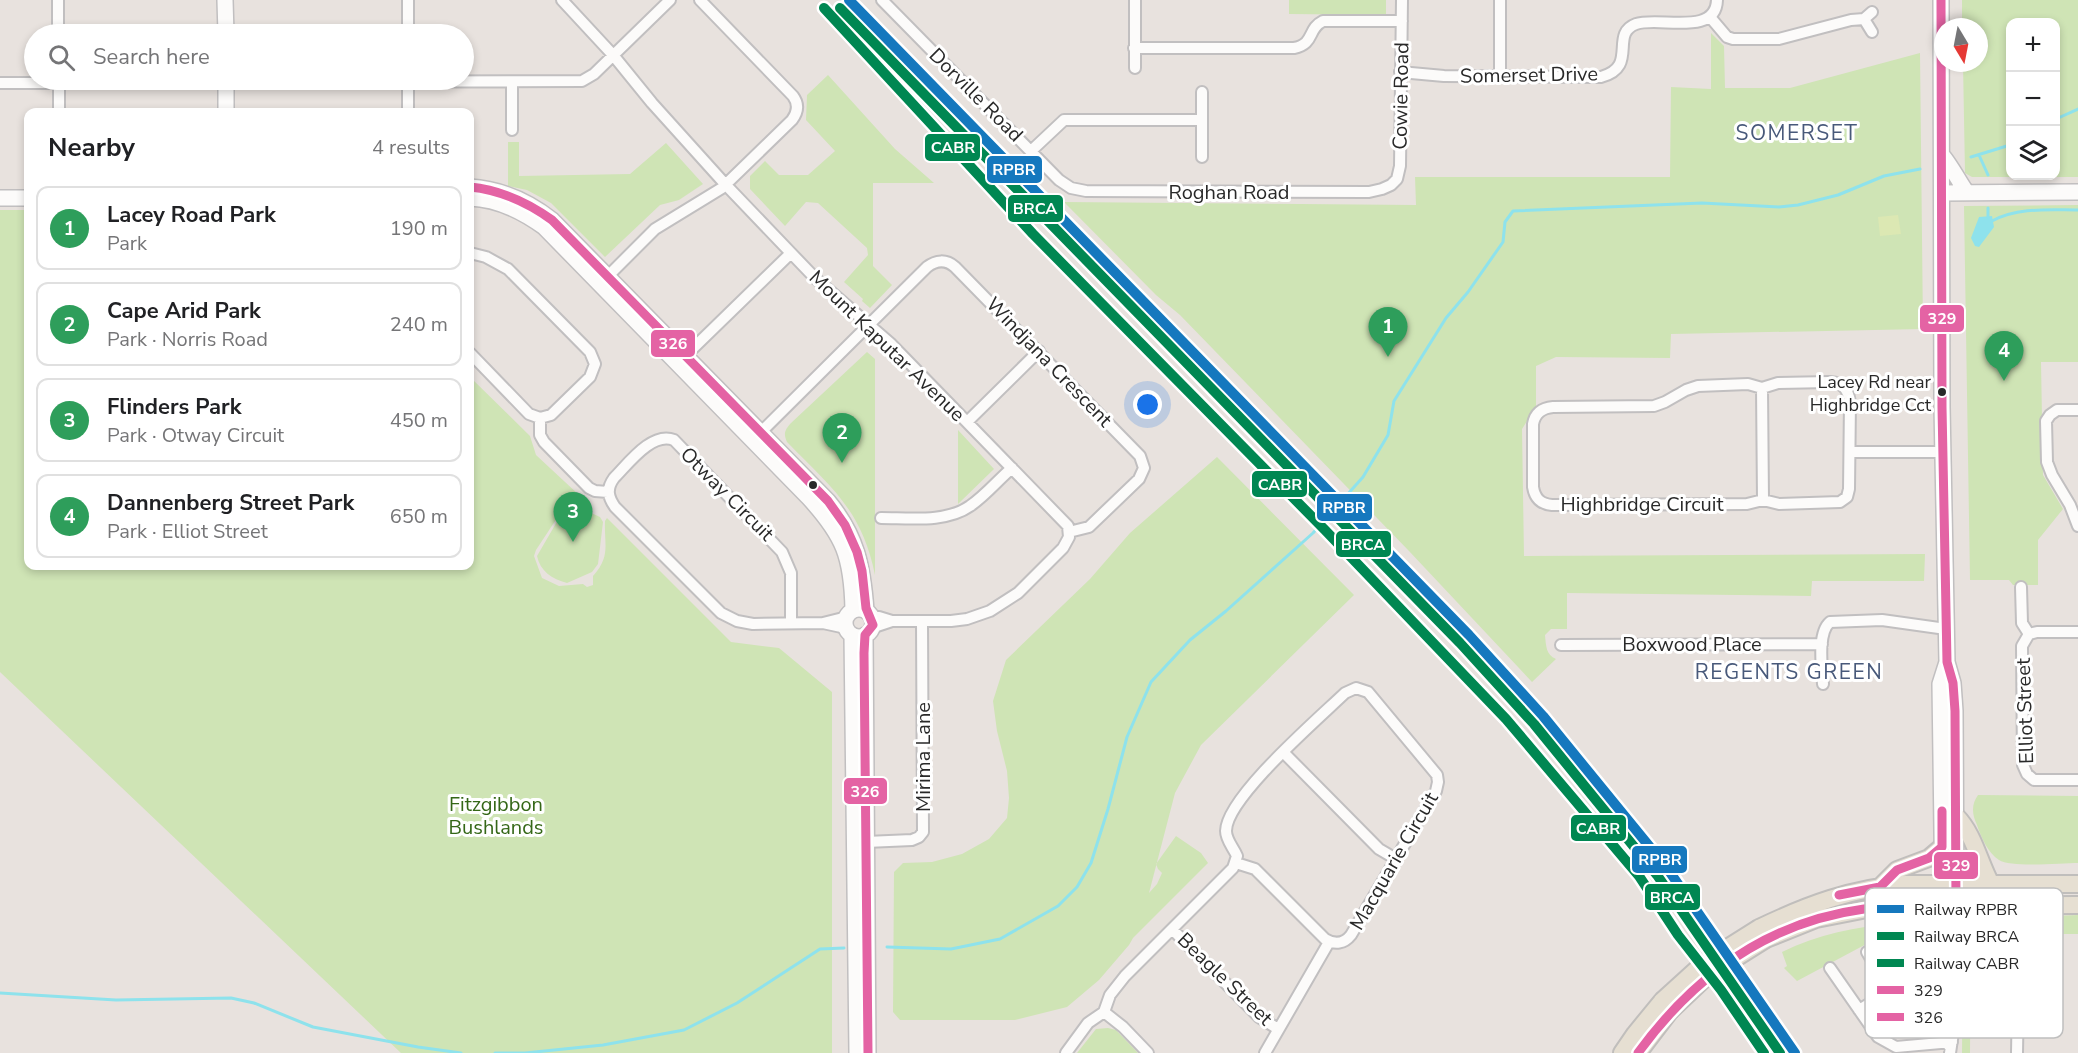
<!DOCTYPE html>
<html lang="en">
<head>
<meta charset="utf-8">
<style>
  body { margin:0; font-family:"Nunito Sans",sans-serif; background:#f2f2f2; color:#202124 }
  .controls { position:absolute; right:18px; top:18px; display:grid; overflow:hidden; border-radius:12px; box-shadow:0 3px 9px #0003 }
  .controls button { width:54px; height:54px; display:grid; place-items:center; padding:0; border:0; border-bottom:2px solid #e0e0e0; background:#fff; color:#202124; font:30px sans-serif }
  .compass { position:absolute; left:1934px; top:18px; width:54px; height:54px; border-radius:50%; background:#fff; box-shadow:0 3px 9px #0003; rotate:170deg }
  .you { position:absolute; left:1148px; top:405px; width:21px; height:21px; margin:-15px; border:4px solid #fff; border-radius:50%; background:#1a73e8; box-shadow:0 0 0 9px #1a73e833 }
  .badge { display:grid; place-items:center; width:39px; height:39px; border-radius:50%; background:#6c6a68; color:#fff; font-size:20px; font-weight:700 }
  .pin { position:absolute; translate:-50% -50px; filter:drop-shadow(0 2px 3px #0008) }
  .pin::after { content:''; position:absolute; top:32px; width:21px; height:18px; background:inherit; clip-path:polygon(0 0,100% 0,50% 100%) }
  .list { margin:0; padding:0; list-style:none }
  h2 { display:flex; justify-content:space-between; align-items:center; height:78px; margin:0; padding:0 24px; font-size:26px }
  h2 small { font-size:20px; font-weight:400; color:#757577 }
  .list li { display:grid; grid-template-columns:39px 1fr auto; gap:18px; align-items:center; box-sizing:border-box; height:84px; margin:0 12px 12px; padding:0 12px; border:2px solid #e0e0e0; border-radius:12px }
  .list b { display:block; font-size:22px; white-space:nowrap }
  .list p { margin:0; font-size:20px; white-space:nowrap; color:#757577 }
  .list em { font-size:20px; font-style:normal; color:#757577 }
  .icon { flex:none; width:33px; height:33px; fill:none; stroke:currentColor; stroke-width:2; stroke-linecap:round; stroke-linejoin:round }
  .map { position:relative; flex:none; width:2078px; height:1053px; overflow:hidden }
  .search { position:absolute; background:#fff; box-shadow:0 3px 9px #0003; left:24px; top:24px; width:450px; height:66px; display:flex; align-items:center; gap:15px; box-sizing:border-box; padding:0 21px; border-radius:33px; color:#757577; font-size:22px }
  .panel { position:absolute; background:#fff; box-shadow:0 3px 9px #0003; left:24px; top:108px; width:450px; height:462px; border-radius:12px }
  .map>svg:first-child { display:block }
</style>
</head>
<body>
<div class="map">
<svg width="2078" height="1053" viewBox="0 0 2078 1053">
  <rect width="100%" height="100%" fill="#e8e2de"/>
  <!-- green -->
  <path fill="#cfe4b5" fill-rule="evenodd" d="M 1289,0 L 1386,0 L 1386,15 L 1289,14 Z
    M 1962,0 L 2078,0 L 2078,177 L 1972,177 L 1965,173 L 1963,63 L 1979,63 L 1979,27 L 1962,27 ZM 2010,22 L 2056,22 L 2056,176 L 2010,176 Z
    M 1711,33 L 1724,46 L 1725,88 L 1790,88 L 1920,53 L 1923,329 L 1671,334 L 1670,358 L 1556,357 L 1536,366 L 1536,407 L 1522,429 L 1524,556 L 1925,554 L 1924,581 L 1812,581 L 1811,596 L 1567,593 L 1567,629 L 1551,629 L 1545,635 C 1546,646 1546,655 1556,659 L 1532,682 L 1409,551 L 1180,315 L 1156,295 L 1064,202 L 1416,205 L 1415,177 L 1670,177 L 1671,87 L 1711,89 Z
    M 828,75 L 895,149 L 934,183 L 873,183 L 873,266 L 892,285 L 870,308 L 862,301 L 863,299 L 844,282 L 868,255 L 867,248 L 818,203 L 806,202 L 785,226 L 750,189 L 750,176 L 765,161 L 779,175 L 808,175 L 835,151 L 806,120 L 807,95 Z
    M 508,142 L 519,142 L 519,176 L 630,174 L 666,143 L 703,184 L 679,200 L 660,205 L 605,257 L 551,203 L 527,190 L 508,186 Z
    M 2078,205 L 2078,362 L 2041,362 L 2043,475 L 2063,509 L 2038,540 L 2038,585 L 2013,585 L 2009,580 L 1970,580 L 1964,206 Z
    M 0,210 L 28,210 L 28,566 L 470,566 L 470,377 L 530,436 L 536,455 L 579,495 L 576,504 L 565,506 L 536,550 L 534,556 L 542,578 L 559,586 L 583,584 L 587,587 L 593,585 L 593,576 C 611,556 604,545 605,521 L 607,518 L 731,642 L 779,648 L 832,692 L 832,1053 L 401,1053 L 0,672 Z
    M 867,352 L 875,359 L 875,575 C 862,510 831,487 787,442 C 783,433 785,430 791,423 Z
    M 958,430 L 994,469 L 958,504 Z
    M 1217,457 L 1354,595 L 1201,745 L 1175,793 L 1149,893 L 1157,884 L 1162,873 L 1158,869 L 1156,864 L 1176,836 L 1201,853 L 1208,863 L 1133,938 L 1129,945 L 1099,980 L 1067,1007 L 1015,1020 L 900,1020 L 893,1012 L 894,872 L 903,863 L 932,862 L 962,854 L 989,839 L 1007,818 L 1009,798 L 1007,771 L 997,731 L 993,701 L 1006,660 L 1090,579 L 1130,533 Z
    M 578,507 L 600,517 L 603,522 L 598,564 L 592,572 L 567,583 C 552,579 540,571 537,556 L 562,513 L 567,509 Z
    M 1978,795 L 2078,796 L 2078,863 C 2062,863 2011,868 1999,860 C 1988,853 1981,837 1977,825 C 1972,814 1971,805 1978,795 Z
    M 2078,915 L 2078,934 L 1980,934 L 1973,937 L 1971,942 L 1970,1053 L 1962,1053 L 1963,960 L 1965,941 L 1967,934 L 1974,926 L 1979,924 L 1981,919 Z
    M 1896,923 C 1929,928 1932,976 1934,1002 L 1920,1004 L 1918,973 L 1899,942 L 1887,939 L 1872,941 L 1797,981 L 1784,968 L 1787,966 L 1782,952 C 1818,934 1856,927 1896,923 Z
    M 1934,1004 L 1937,1037 L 1924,1040 L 1920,1005 Z
    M 1108,1028 L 1116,1030 L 1138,1053 L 1077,1053 L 1096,1029 Z"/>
  <!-- pitch -->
  <path fill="#dce8b3" d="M 1898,215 L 1901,234 L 1880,236 L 1878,217 Z"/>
  <!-- water -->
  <path fill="#8ee2ec" d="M 1992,216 L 1994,227 L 1979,247 L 1975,246 L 1971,238 L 1979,217 Z"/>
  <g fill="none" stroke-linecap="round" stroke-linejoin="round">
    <!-- stream -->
    <path stroke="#8ee2ec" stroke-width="3" d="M 2056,119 L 2078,109
      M 1979,155 L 1988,175
      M 1971,157 L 2010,145
      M 1988,217 L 1988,208
      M 1992,221 C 2018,207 2049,210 2078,210
      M 887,947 L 951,949 L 1000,939 L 1058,906 L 1077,887 L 1091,863 L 1108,809 L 1127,737 L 1151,682 L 1190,640 L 1226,611 L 1313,533 L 1363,477 L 1388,435 L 1394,401 L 1446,318 L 1468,292 L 1503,242 L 1505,222 L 1513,211 L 1702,203 L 1779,207 L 1798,205 L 1838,195 L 1884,176 L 1920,169
      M 0,993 L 116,1000 L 231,998 L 254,1003 L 313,1027 L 418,1047 L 461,1053
      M 495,1053 L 525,1053 L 603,1045 L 684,1030 L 737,1003 L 820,949 L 844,948"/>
    <!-- street casing -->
    <g stroke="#c1bfc0" stroke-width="14">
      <path id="street" d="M 58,0 L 58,34
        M 408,0 L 408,34
        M 562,0 L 613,55 L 652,103 L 725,184 L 791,253 L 815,278 L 890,343 L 1068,526 L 1069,537 L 1063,548 L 1018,593 L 990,611 L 967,619 L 951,621 L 892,621 L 879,617 L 871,617
        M 882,0 L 1059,180 L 1071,188 L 1086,191 L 1369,192 L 1382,189 L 1391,185 L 1397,179 L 1400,166 L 1402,0
        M 1500,0 L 1500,76
        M 1872,12 L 1864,19 L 1872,32
        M 1710,17 L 1727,37 L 1733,39 L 1779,39 L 1851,20 L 1864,19
        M 1134,48 L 1294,48 C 1315,44 1307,29 1323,21 L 1402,21
        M 1135,68 L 1135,0
        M 1400,72 L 1444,76 L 1601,77 C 1639,67 1609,34 1636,24 C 1658,16 1716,37 1717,0
        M 59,80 L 59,112
        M 408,80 L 408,112
        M 256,82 L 582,81 L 594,74 L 670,0
        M 512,82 L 512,130
        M 0,83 L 192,83
        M 1031,151 L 1064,120 L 1202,120
        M 1202,157 L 1202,92
        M 470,253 L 486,257 L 508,269 L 590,352 L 595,364 L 590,377 L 551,415 L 540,418 L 529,414 L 470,353
        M 604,280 L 655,229 L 722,188 L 792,120 C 798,112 799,104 793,96 L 700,0
        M 681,360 L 791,253
        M 1830,382 C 1843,383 1848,389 1850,402 L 1849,489 L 1847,497 L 1840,502 L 1779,504 L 1763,500 L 1747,504 L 1552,505 C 1541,504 1535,499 1533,487 L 1533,424 C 1535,413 1542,408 1553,407 L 1654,406 L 1665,402 L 1686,390 L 1698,386 L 1748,384 L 1762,388 L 1778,383 Z
        M 1762,388 L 1763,500
        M 2078,410 L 2057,410 L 2050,415 L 2046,421 L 2047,462 L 2052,475 L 2070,505 L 2078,526
        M 540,418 L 540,435 L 544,442 L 589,488 L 595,491 L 608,492
        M 967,422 L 1039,351
        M 757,436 L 927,267 C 936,260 946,259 955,267 L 1140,456 L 1144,468 L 1139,479 L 1089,527 L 1069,532
        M 1850,452 L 1942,452
        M 881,518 C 909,518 946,523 970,506 C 985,496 998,480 1012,468
        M 2021,587 L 2022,623 L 2029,634
        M 791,623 L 791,573 L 782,552 L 674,440 C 652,431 628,464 614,478 C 606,489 608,497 615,507 L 721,613 L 737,621 L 753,624 L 823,623 L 847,617
        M 823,623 L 846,628
        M 871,628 L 892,621
        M 2078,632 L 2037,632 L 2029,634 L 2022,646 L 2023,765 L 2027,774 L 2034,780 L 2078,780
        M 1561,645 L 1822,644
        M 1823,684 C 1822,667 1817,633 1830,622 L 1882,620 L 1946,629
        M 1283,752 L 1379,849 L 1396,859
        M 866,842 L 912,840 L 919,837 L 923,832 L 922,621
        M 1943,906 L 1945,1025 L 1949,1046
        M 1172,929 L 1259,1017 L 1278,1029
        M 1830,968 L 1878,1037 L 1896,1047 L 1952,1042
        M 2008,985 L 2018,995 L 2030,986
        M 1859,1010 L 1890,991 L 1867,952
        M 1104,1012 L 1110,995 L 1125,976 L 1233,868 L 1237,856 C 1233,847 1226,840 1226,831 C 1226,798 1319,718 1345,693 L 1356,688 L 1368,692 L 1437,775 L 1438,782 L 1436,791 L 1351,935 C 1344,944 1335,945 1325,939 L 1255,869 L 1236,863
        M 1066,1053 L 1088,1023 L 1104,1012 L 1123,1027 L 1148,1053
        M 1265,1053 L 1329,942
        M 1950,1053 L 1953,1033 L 1956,906
        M 2017,1053 L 2018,995"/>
    </g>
    <!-- secondary casing -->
    <g stroke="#c1bfc0" stroke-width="18">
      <path id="secondary" d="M 225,0 L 226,34
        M 1941,0 L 1942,407 L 1947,662 L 1953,683 L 1955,711 L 1956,906
        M 226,80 L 226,112
        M 1942,155 C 1952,167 1958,180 1967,193
        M 470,187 C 500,189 528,201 552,220 L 828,501 C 857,536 863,567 866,611
        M 1942,193 L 2078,192
        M 0,198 L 28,198
        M 470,198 C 498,199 522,211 544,227 L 808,497 C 844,536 852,557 853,610
        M845 623a14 14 0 1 1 28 0a14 14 0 1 1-28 0Z
        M 852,635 L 857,1053
        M 865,635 L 868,1053
        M 1943,906 L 1940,684 L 1947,662"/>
    </g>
    <!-- primary casing -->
    <g stroke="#c0bebc" stroke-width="20">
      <path id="primary" d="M 1956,816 C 1974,834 1979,862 1991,884
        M 1880,887 L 1897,870 L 1929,858 L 1942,847
        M 1909,906 C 1923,924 1928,946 1943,964
        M 1759,928 C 1807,905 1852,888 1906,884 L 2078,884
        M 1766,939 L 1816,919 L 1867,909 L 1909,906 L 2078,905
        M 1622,1053 L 1635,1034 L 1662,1001
        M 1638,1053 L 1670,1011"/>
    </g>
    <!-- street -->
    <use href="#street" stroke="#fcfbfa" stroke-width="10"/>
    <!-- secondary -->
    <use href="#secondary" stroke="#fcfbfa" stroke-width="15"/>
    <!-- primary -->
    <use href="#primary" stroke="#e6dfd2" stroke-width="16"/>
    <!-- rail casing -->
    <g stroke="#dcdcde" stroke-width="5">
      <path id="rail" d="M 842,0 L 1512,688 L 1646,851 L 1786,1053"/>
    </g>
    <!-- rail -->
    <use href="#rail" stroke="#fff" stroke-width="3" stroke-dasharray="9" stroke-linecap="butt"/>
    <!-- primary-bridge casing -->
    <g stroke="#c0bebc" stroke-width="20" stroke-linecap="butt">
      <path id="primary-bridge" d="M 1662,1001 L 1705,962 L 1759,928
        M 1670,1011 L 1707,976 L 1766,939"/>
    </g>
    <!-- primary-bridge -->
    <use href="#primary-bridge" stroke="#e6dfd2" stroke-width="16"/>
    <!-- bus-1 casing -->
    <g stroke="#fff" stroke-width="14">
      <path id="bus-1" d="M 1839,895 L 1880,887 L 1897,870 L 1929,858 L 1942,847 L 1942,811
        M 1638,1053 C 1694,976 1768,922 1864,909 C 1895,905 1925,906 1956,906 L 1955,711 L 1953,683 L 1947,662 L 1942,407 L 1941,0"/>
    </g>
    <!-- bus-2 casing -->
    <g stroke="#fff" stroke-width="14">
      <path id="bus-2" d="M 470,187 C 501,190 527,202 552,220 L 828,501 L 845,525 L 857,552 L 862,571 L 866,608 L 873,625 L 865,635 L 864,653 L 868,1053"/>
    </g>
    <!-- bus-1 -->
    <use href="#bus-1" stroke="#e463a4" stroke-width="9"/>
    <!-- bus-2 -->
    <use href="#bus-2" stroke="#e463a4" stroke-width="9"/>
    <!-- rail-1 casing -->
    <g stroke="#fff" stroke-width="15">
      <path id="rail-1" d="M 849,0 L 1469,635 L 1543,716 L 1667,868 L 1795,1053"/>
    </g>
    <!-- rail-2 casing -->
    <g stroke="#fff" stroke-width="15">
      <path id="rail-2" d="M 840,8 L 1460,643 L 1534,724 L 1657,875 L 1780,1053"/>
    </g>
    <!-- rail-3 casing -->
    <g stroke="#fff" stroke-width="15">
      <path id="rail-3" d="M 824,8 L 1033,234 L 1325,530 L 1506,719 L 1639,876 L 1678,935 L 1721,990 L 1764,1053"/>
    </g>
    <!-- rail-1 -->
    <use href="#rail-1" stroke="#1578be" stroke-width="10"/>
    <!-- rail-2 -->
    <use href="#rail-2" stroke="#008752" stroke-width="10"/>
    <!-- rail-3 -->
    <use href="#rail-3" stroke="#008752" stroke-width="10"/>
  </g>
  <!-- markers -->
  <g fill="#292929" stroke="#fff" stroke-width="2">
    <circle cx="1942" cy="392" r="5"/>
    <circle cx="813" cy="485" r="5"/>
  </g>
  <g text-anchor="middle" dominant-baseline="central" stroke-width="6" stroke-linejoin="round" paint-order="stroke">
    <!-- bus labels -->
    <g font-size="18" fill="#292929" stroke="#fff" text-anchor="end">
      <text x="1931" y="382">Lacey Rd near<tspan x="1931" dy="23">Highbridge Cct</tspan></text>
    </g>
    <!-- street labels -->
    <g font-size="20" fill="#292929" stroke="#fff">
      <text transform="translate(1529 75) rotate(-1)">Somerset Drive</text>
      <text transform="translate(976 95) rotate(45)">Dorville Road</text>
      <text transform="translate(1401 96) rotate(-89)">Cowie Road</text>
      <text x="1229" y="192">Roghan Road</text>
      <text transform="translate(887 346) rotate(44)">Mount Kaputar Avenue</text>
      <text transform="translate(1049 362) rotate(46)">Windjana Crescent</text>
      <text transform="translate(727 494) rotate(45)">Otway Circuit</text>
      <text x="1642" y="504">Highbridge Circuit</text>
      <text x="1692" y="644">Boxwood Place</text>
      <text transform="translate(2025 711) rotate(-92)">Elliot Street</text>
      <text transform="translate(923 757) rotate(-90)">Mirima Lane</text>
      <text transform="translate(1394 861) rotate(-60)">Macquarie Circuit</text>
      <text transform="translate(1225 979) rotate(44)">Beagle Street</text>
    </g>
    <!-- park labels -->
    <g font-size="20" fill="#346717" stroke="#fff">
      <text x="496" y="804">Fitzgibbon<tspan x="496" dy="23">Bushlands</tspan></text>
    </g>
    <!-- neighbourhood labels -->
    <g font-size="21" letter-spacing="1.5" fill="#48597a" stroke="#fff">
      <text x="1797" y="133">SOMERSET</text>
      <text x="1789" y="672">REGENTS GREEN</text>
    </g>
  </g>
  <!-- legend -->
  <rect x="1865" y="888" width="198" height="150" rx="9" fill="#fff" stroke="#bfbfbf" stroke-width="1.5"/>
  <rect x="1877" y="905" width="27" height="8" fill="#1578be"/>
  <rect x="1877" y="932" width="27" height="8" fill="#008752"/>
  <rect x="1877" y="959" width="27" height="8" fill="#008752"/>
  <rect x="1877" y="986" width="27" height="8" fill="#e463a4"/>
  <rect x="1877" y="1013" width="27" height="8" fill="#e463a4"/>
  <g font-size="16" fill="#292929">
    <text x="1914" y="915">Railway RPBR</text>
    <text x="1914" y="942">Railway BRCA</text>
    <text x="1914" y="969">Railway CABR</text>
    <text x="1914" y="996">329</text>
    <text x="1914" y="1023">326</text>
  </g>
  <g stroke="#fff" stroke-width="2">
    <rect x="924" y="133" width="57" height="29" rx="6" fill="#008752"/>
    <rect x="986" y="155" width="57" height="29" rx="6" fill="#1578be"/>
    <rect x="1007" y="194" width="57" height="29" rx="6" fill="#008752"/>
    <rect x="1919" y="304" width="46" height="29" rx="6" fill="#e463a4"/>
    <rect x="650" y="329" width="46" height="29" rx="6" fill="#e463a4"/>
    <rect x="1251" y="470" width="57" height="28" rx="6" fill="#008752"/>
    <rect x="1316" y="493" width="57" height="29" rx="6" fill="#1578be"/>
    <rect x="1335" y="530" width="57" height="28" rx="6" fill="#008752"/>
    <rect x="843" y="777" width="45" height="28" rx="6" fill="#e463a4"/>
    <rect x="1570" y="814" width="57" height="28" rx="6" fill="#008752"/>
    <rect x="1631" y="845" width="57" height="29" rx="6" fill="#1578be"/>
    <rect x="1933" y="851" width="46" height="29" rx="6" fill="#e463a4"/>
    <rect x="1644" y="883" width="57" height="28" rx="6" fill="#008752"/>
  </g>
  <g font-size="16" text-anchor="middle" font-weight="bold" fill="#fff">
    <text x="953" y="153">CABR</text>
    <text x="1014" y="175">RPBR</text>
    <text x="1035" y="214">BRCA</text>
    <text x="1942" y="324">329</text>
    <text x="673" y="349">326</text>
    <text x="1280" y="490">CABR</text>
    <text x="1344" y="513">RPBR</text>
    <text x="1363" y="550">BRCA</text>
    <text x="865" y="797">326</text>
    <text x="1598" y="834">CABR</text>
    <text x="1660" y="865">RPBR</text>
    <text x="1956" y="871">329</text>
    <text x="1672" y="903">BRCA</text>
  </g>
</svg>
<div class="controls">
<button>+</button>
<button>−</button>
<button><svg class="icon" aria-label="layers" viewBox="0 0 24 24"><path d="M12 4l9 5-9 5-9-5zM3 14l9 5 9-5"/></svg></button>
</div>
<svg class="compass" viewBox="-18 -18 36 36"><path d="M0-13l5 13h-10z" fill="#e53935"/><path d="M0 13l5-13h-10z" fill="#757577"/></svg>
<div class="you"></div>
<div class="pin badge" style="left:1388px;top:357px;background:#2e9e5b">1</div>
<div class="pin badge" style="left:842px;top:463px;background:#2e9e5b">2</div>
<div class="pin badge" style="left:573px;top:542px;background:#2e9e5b">3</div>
<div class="pin badge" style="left:2004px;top:381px;background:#2e9e5b">4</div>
<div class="search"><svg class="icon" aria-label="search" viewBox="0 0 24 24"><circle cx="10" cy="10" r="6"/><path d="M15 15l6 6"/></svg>Search here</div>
<section class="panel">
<h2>Nearby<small>4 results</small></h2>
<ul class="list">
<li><span class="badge" style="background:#2e9e5b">1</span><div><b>Lacey Road Park</b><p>Park</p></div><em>190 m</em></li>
<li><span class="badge" style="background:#2e9e5b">2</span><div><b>Cape Arid Park</b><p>Park · Norris Road</p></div><em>240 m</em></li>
<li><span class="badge" style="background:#2e9e5b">3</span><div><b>Flinders Park</b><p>Park · Otway Circuit</p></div><em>450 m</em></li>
<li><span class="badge" style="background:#2e9e5b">4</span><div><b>Dannenberg Street Park</b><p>Park · Elliot Street</p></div><em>650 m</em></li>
</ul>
</section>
</div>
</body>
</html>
